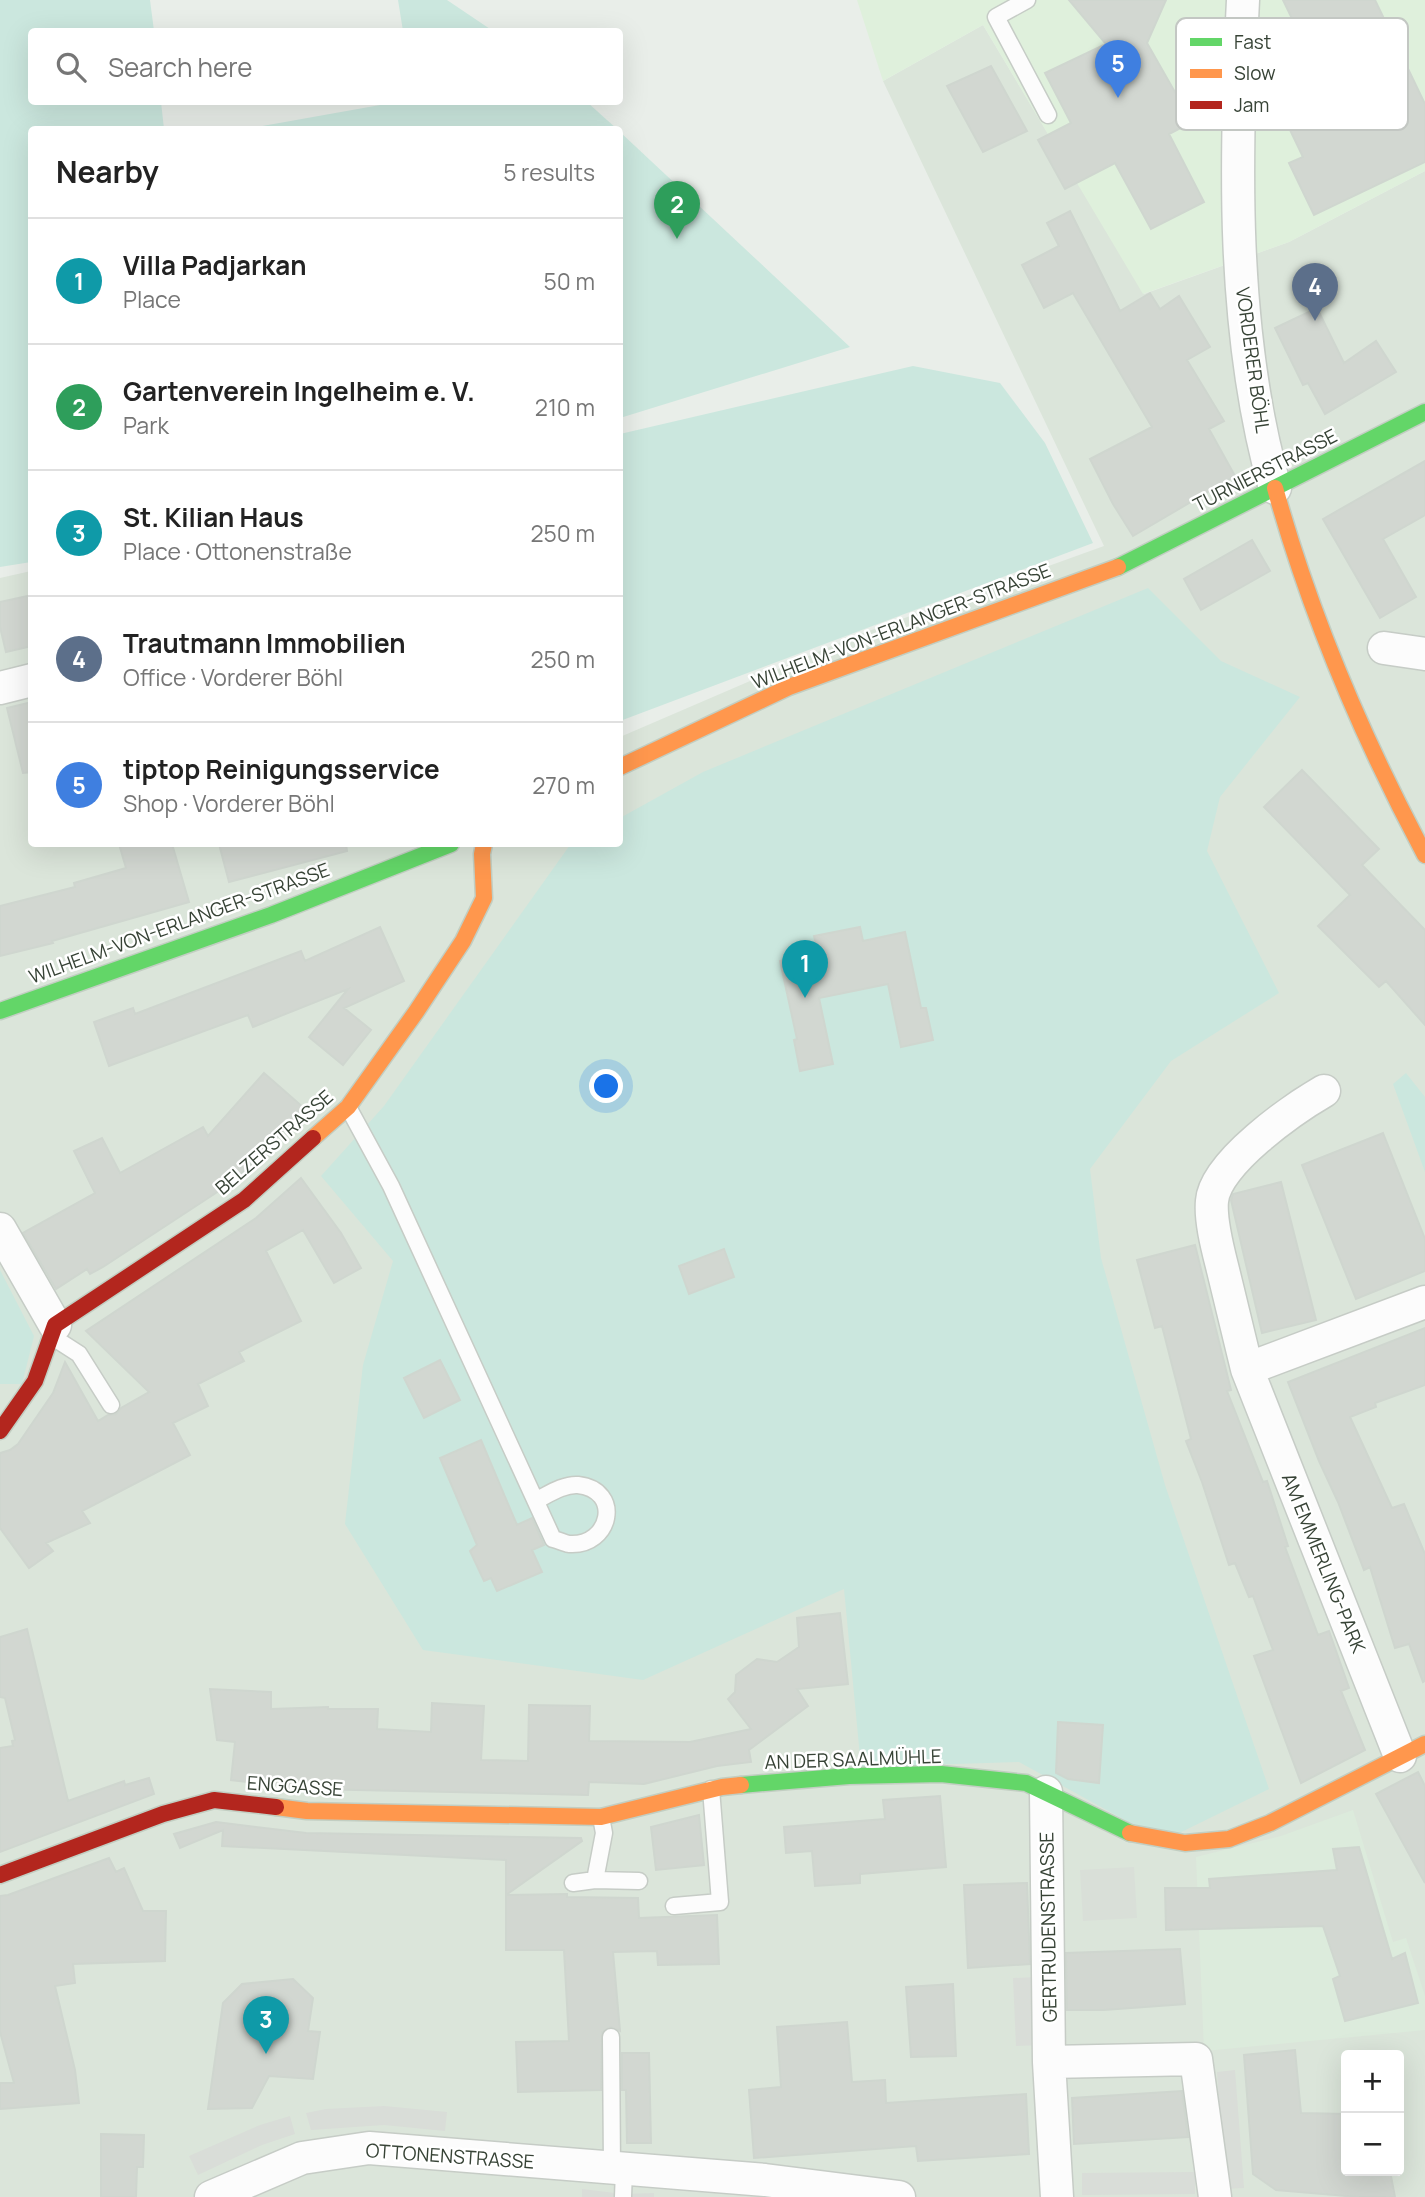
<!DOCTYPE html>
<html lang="en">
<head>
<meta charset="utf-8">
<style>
  body { margin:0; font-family:Manrope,sans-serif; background:#f2f2f2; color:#222 }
  .controls { position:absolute; right:21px; bottom:21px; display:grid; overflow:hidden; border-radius:7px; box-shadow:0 7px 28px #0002 }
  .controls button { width:63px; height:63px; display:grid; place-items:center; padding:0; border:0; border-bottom:2px solid #e0e0e0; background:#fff; color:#222; font:35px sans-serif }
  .you { position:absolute; left:607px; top:1087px; width:24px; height:24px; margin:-18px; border:5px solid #fff; border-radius:50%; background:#1a73e8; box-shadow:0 0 0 10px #1a73e833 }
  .badge { display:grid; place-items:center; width:46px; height:46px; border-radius:50%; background:#0f766e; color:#fff; font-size:23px; font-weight:700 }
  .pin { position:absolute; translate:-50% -58px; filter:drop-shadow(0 2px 4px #0008) }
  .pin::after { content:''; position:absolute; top:37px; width:24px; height:21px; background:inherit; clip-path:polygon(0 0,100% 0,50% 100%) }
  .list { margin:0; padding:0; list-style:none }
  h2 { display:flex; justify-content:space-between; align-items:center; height:91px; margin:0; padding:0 28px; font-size:30px }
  h2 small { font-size:23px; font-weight:400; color:#767676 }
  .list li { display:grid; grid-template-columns:46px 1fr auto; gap:21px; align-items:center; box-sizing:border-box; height:126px; padding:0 28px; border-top:2px solid #e0e0e0 }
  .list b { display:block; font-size:26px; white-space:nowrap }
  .list p { margin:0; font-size:23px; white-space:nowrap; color:#767676 }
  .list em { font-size:23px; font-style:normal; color:#767676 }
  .icon { flex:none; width:38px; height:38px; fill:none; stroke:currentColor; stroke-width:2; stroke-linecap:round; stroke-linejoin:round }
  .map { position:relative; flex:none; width:1425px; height:2197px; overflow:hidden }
  .search { position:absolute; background:#fff; box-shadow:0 7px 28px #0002; left:28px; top:28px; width:595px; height:77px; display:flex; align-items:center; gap:18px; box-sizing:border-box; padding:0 24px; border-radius:7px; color:#767676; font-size:26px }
  .panel { position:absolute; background:#fff; box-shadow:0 7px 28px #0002; left:28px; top:126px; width:595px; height:721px; border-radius:7px }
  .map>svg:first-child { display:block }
</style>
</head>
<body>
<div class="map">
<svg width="1425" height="2197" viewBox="0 0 1425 2197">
  <rect width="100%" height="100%" fill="#e9eee9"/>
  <!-- residential -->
  <path fill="#dbe5da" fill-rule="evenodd" d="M 983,25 L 1144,294 L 1289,242 L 1425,171 L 1425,2197 L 0,2197 L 0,578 L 31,571 L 32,844 L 620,844 L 620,737 L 855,636 L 1104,546 L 883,81 ZM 1346,2055 L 1399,2055 L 1399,2171 L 1346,2171 Z"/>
  <!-- commercial -->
  <path fill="#dff0dc" d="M 857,0 L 1425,0 L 1425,171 L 1289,242 L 1143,294 L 983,25 L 883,81 Z"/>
  <!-- industrial -->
  <path fill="#d9dfd8" d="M 1134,1867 L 1137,1918 L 1083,1921 L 1080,1870 Z"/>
  <!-- education -->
  <path fill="#dcebdc" d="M 1353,1810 L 1393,1942 L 1406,1938 L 1425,1996 L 1425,2030 L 1204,2051 L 1196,1857 L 1281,1836 Z"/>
  <!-- green -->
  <path fill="#cbe7de" d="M 0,0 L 150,0 L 154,31 L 32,32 L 32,102 L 161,102 L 164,129 L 32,130 L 31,562 L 0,567 Z
    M 398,0 L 447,0 L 493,31 L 403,31 Z
    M 397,102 L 587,102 L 617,129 L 246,129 Z
    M 620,132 L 850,347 L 620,418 Z
    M 913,366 L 1000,383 L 1045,443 L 1093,543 L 620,721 L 620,434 Z
    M 1148,588 L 1221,661 L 1300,697 L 1220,797 L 1207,851 L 1279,993 L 1171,1061 L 1090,1169 L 1101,1258 L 1165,1485 L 1269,1789 L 1163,1841 L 1019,1762 L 861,1767 L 844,1589 L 643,1680 L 423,1650 L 345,1524 L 363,1365 L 393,1261 L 321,1176 L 384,1106 L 570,845 L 620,844 L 620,818 L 703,772 Z
    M 1406,1073 L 1425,1097 L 1425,1172 L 1393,1084 Z
    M 0,1270 L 34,1336 L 22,1384 L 0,1384 Z"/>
  <!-- parking -->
  <path fill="#d9ddd8" d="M 1038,1977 L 1042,2045 L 1016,2046 L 1013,1978 Z
    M 1235,2070 L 1244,2188 L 1224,2189 L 1217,2072 Z
    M 384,2106 L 447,2112 L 445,2131 L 384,2125 L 311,2130 L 306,2113 L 326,2109 Z
    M 290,2116 L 295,2134 L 262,2145 L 198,2175 L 189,2156 L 260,2125 Z
    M 1195,2172 L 1195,2194 L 1082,2195 L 1082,2173 Z
    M 582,2189 L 623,2194 L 654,2193 L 654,2197 L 582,2197 Z"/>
  <!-- building -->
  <path fill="#d2d7d1" stroke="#cfd6cf" stroke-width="2" d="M 1069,0 L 1166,0 L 1147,43 L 1192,122 L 1169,134 L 1204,202 L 1151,229 L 1115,163 L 1065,189 L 1038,140 L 1071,123 L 1045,73 L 1106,44 Z
    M 1283,0 L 1375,0 L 1425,104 L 1425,162 L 1314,215 L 1289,163 L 1303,157 L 1280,109 L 1325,87 Z
    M 991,66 L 1027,131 L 983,152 L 947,86 Z
    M 1070,211 L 1120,311 L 1150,293 L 1160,309 L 1179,296 L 1210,347 L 1187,360 L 1224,421 L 1209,429 L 1235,476 L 1133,536 L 1113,504 L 1090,459 L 1152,427 L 1073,293 L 1044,308 L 1022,265 L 1059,246 L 1047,223 Z
    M 1317,308 L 1344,363 L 1376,341 L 1396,372 L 1325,414 L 1308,383 L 1303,385 L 1275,328 Z
    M 1425,461 L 1425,515 L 1383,539 L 1416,597 L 1380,618 L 1323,519 Z
    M 1252,540 L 1270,571 L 1201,610 L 1184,579 Z
    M 32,595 L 32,646 L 6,652 L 0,627 L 0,602 Z
    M 32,702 L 32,772 L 23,773 L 7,708 Z
    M 1302,770 L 1379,849 L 1362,865 L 1425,930 L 1425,1025 L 1386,981 L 1379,987 L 1318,926 L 1350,895 L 1264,807 Z
    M 119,844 L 172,844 L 189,902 L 52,941 L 53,943 L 0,956 L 0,906 L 75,887 L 74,883 L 126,868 Z
    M 219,844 L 346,844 L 347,851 L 229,882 Z
    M 380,927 L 404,981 L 344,1008 L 371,1030 L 343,1065 L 309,1037 L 348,989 L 253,1027 L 248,1015 L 109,1066 L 94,1022 L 133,1008 L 135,1014 L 301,951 L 305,961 Z
    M 860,927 L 863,941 L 905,932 L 921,1008 L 926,1008 L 933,1040 L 901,1047 L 888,984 L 819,998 L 833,1064 L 800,1071 L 794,1040 L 797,1039 L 780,961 L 818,953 L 814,936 Z
    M 264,1073 L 304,1108 L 260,1156 L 231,1183 L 103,1267 L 90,1274 L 87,1269 L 56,1289 L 23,1233 L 95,1193 L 74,1151 L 102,1138 L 120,1173 L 203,1127 L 208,1136 Z
    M 1383,1133 L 1425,1239 L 1425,1271 L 1356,1299 L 1302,1165 Z
    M 301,1178 L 341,1233 L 361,1268 L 334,1283 L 303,1230 L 266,1251 L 301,1321 L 239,1352 L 244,1361 L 198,1384 L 208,1406 L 173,1423 L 190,1455 L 82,1511 L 90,1523 L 46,1543 L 53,1551 L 29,1568 L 0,1528 L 0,1453 L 10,1450 L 18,1444 L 53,1393 L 65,1362 L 98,1421 L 108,1415 L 116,1414 L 121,1408 L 149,1392 L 86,1331 L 256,1218 Z
    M 1281,1182 L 1316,1320 L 1262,1333 L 1231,1200 L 1233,1194 Z
    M 1195,1245 L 1231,1390 L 1227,1391 L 1263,1482 L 1267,1481 L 1288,1546 L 1285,1547 L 1318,1635 L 1329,1631 L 1349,1688 L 1341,1691 L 1365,1750 L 1301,1783 L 1254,1656 L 1273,1650 L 1253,1596 L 1249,1597 L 1235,1563 L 1229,1565 L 1202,1482 L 1186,1441 L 1191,1439 L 1162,1326 L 1155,1328 L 1137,1260 Z
    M 724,1249 L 734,1277 L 689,1294 L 679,1266 Z
    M 1425,1328 L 1425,1385 L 1375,1403 L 1376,1407 L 1350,1417 L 1392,1508 L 1404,1504 L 1425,1554 L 1425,1681 L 1423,1682 L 1409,1644 L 1395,1648 L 1370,1567 L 1364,1570 L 1338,1502 L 1319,1461 L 1288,1382 Z
    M 440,1360 L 460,1400 L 424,1418 L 404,1378 Z
    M 481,1440 L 517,1525 L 532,1518 L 544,1545 L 532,1550 L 542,1572 L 497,1591 L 491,1578 L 484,1581 L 470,1551 L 477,1545 L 440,1458 Z
    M 840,1613 L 848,1684 L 797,1689 L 808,1706 L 749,1750 L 751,1762 L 717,1766 L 644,1784 L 589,1782 L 588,1795 L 309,1789 L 231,1780 L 235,1742 L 217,1740 L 210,1689 L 271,1692 L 271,1709 L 328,1707 L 328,1709 L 378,1709 L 377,1729 L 431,1732 L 432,1703 L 484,1706 L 481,1760 L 528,1761 L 529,1705 L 590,1706 L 589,1741 L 690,1742 L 751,1729 L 728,1699 L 735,1692 L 736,1675 L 757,1659 L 777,1662 L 799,1647 L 797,1618 Z
    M 27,1629 L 68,1801 L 124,1781 L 125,1785 L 149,1778 L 154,1794 L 0,1852 L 0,1748 L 13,1746 L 12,1741 L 15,1740 L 5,1698 L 0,1697 L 0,1637 Z
    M 1058,1722 L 1103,1725 L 1099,1783 L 1068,1779 L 1056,1773 Z
    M 1418,1772 L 1425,1786 L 1425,1883 L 1376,1794 Z
    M 940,1796 L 946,1867 L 860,1874 L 860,1883 L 815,1886 L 812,1851 L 786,1853 L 784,1827 L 885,1819 L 883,1800 Z
    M 699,1815 L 704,1865 L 656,1870 L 651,1827 Z
    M 216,1822 L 306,1833 L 581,1838 L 582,1841 L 506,1895 L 506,1860 L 222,1846 L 223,1830 L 180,1848 L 174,1834 Z
    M 1359,1847 L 1392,1959 L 1405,1953 L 1418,2003 L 1345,2021 L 1333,1979 L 1340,1976 L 1323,1926 L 1166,1930 L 1165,1888 L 1210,1888 L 1209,1879 L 1337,1870 L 1333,1849 Z
    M 109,1858 L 116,1872 L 124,1868 L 143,1911 L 166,1911 L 165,1961 L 73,1964 L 75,1983 L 55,1986 L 75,2070 L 79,2103 L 0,2109 L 0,2083 L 14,2083 L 0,2032 L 0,1896 L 8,1895 Z
    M 1027,1883 L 1030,1964 L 968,1968 L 964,1885 Z
    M 567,1894 L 567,1897 L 638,1898 L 639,1918 L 717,1915 L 719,1964 L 658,1965 L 657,1951 L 613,1952 L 620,2031 L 610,2027 L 602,2032 L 601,2090 L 518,2092 L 516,2042 L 569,2041 L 564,1950 L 506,1950 L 506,1895 Z
    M 1180,1949 L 1185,2004 L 1104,2010 L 1067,2010 L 1066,1953 Z
    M 293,1979 L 313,1998 L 308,2031 L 320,2032 L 313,2079 L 269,2076 L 252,2108 L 208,2109 L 223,2003 L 242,1984 Z
    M 953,1984 L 956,2056 L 911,2057 L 906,1987 Z
    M 847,2022 L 852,2082 L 885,2080 L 886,2103 L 1026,2094 L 1029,2154 L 918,2161 L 916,2146 L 754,2158 L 749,2090 L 781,2087 L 777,2027 Z
    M 1295,2050 L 1301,2113 L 1346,2114 L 1346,2171 L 1390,2171 L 1395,2197 L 1358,2197 L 1276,2190 L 1253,2174 L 1244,2055 Z
    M 622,2053 L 649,2053 L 651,2143 L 627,2143 L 626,2090 L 622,2090 Z
    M 1182,2091 L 1188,2137 L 1074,2144 L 1072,2098 Z
    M 101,2134 L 144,2135 L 143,2167 L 137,2167 L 136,2197 L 101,2197 Z"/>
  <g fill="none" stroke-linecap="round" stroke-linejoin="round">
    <!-- lane casing -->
    <g stroke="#c6ccc6" stroke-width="19">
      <path id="lane" d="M 1027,0 L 996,17 L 1048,115
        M 348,1107 L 391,1186 L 553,1539 C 558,1540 564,1543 569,1544 C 611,1547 623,1490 578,1485 C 564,1484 549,1494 537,1500
        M 51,1336 L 79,1354 L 111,1405
        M 601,1817 L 604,1833 L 595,1880 L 639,1881
        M 573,1883 L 595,1880
        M 674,1906 L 720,1902 L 711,1789
        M 611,2037 L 612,2169
        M 623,2197 L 624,2170"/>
    </g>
    <!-- street casing -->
    <g stroke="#c6ccc6" stroke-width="35">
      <path id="street" d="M 1243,0 C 1235,160 1231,333 1275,488
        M 1384,648 L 1425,654
        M 0,688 L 32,680
        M 0,1229 L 55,1325
        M 1247,1369 C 1239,1336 1231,1303 1223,1270 C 1218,1250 1210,1221 1212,1201 C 1215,1163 1293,1109 1324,1091
        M 1400,1756 L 1247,1369 L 1425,1302
        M 1046,1792 L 1049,2062 L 1057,2197
        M 1049,2062 L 1196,2059 L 1215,2197
        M 211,2197 L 302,2158 L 369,2148 L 765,2180 L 899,2197"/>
    </g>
    <!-- fast casing -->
    <g stroke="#c2cec2" stroke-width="19">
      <path id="fast" d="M 1118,567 L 1425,412
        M 0,1011 L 271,915 L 451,844
        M 741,1785 L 849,1776 L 941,1774 L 1026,1783 L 1130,1833"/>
    </g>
    <!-- slow casing -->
    <g stroke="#c2cec2" stroke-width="19">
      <path id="slow" d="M 1275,488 C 1311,617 1362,737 1425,855
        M 620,767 L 789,687 L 1118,567
        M 313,1138 L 348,1107 L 416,1012 L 463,941 L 484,898 L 482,854 L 484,844
        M 276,1807 L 307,1811 L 601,1817 L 722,1787 L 741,1785
        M 1130,1833 L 1185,1843 L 1229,1839 L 1270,1823 L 1425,1744"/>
    </g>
    <!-- jam casing -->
    <g stroke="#c2cec2" stroke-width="19">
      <path id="jam" d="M 0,1431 L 35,1381 L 55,1325 L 244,1200 L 313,1138
        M 0,1875 L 163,1814 L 214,1800 L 276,1807"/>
    </g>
    <!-- lane -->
    <use href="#lane" stroke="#fcfcfc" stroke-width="16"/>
    <!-- street -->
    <use href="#street" stroke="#fcfcfc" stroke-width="32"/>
    <!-- fast -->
    <use href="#fast" stroke="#63d668" stroke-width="16"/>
    <!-- slow -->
    <use href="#slow" stroke="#ff974d" stroke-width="16"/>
    <!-- jam -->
    <use href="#jam" stroke="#b3261e" stroke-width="16"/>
  </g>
  <g text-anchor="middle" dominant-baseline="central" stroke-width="5" stroke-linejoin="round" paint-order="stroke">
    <!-- street labels -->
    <g font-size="19" fill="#374336" stroke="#fff">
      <text transform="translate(1253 360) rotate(82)">VORDERER BÖHL</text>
      <text transform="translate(1265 470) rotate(-27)">TURNIERSTRASSE</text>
      <text transform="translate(901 626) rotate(-21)">WILHELM-VON-ERLANGER-STRASSE</text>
      <text transform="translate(179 923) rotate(-20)">WILHELM-VON-ERLANGER-STRASSE</text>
      <text transform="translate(274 1142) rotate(-41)">BELZERSTRASSE</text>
      <text transform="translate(1324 1563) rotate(68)">AM EMMERLING-PARK</text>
      <text transform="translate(853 1759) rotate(-2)">AN DER SAALMÜHLE</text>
      <text transform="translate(295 1786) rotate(4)">ENGGASSE</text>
      <text transform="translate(1048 1927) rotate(-91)">GERTRUDENSTRASSE</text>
      <text transform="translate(450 2156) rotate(4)">OTTONENSTRASSE</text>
    </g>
  </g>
  <!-- legend -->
  <rect x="1176" y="18" width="232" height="112" rx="10" fill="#fff" stroke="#c3c7c3" stroke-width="2"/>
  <rect x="1190" y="38" width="32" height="8" fill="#63d668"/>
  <rect x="1190" y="69" width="32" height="9" fill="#ff974d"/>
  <rect x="1190" y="101" width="32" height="8" fill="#b3261e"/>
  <g font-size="19" fill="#374336">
    <text x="1234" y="49">Fast</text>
    <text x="1234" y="80">Slow</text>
    <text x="1234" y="112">Jam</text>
  </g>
</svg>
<div class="controls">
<button>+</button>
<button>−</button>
</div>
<div class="you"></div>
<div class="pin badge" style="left:805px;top:998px;background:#0f9aa8">1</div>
<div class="pin badge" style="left:677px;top:239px;background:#2e9e5b">2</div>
<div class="pin badge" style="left:266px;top:2054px;background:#0f9aa8">3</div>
<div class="pin badge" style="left:1315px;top:321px;background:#5c6f8a">4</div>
<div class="pin badge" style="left:1118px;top:98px;background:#3f7fe0">5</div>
<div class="search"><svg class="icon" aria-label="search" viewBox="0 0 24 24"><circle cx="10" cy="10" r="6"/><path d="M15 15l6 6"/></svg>Search here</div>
<section class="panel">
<h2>Nearby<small>5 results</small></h2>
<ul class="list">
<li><span class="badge" style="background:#0f9aa8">1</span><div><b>Villa Padjarkan</b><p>Place</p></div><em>50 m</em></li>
<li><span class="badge" style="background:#2e9e5b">2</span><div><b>Gartenverein Ingelheim e. V.</b><p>Park</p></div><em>210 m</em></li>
<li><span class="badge" style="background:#0f9aa8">3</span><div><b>St. Kilian Haus</b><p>Place · Ottonenstraße</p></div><em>250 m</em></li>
<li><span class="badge" style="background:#5c6f8a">4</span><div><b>Trautmann Immobilien</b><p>Office · Vorderer Böhl</p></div><em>250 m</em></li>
<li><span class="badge" style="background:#3f7fe0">5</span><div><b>tiptop Reinigungsservice</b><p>Shop · Vorderer Böhl</p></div><em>270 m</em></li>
</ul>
</section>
</div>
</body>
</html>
